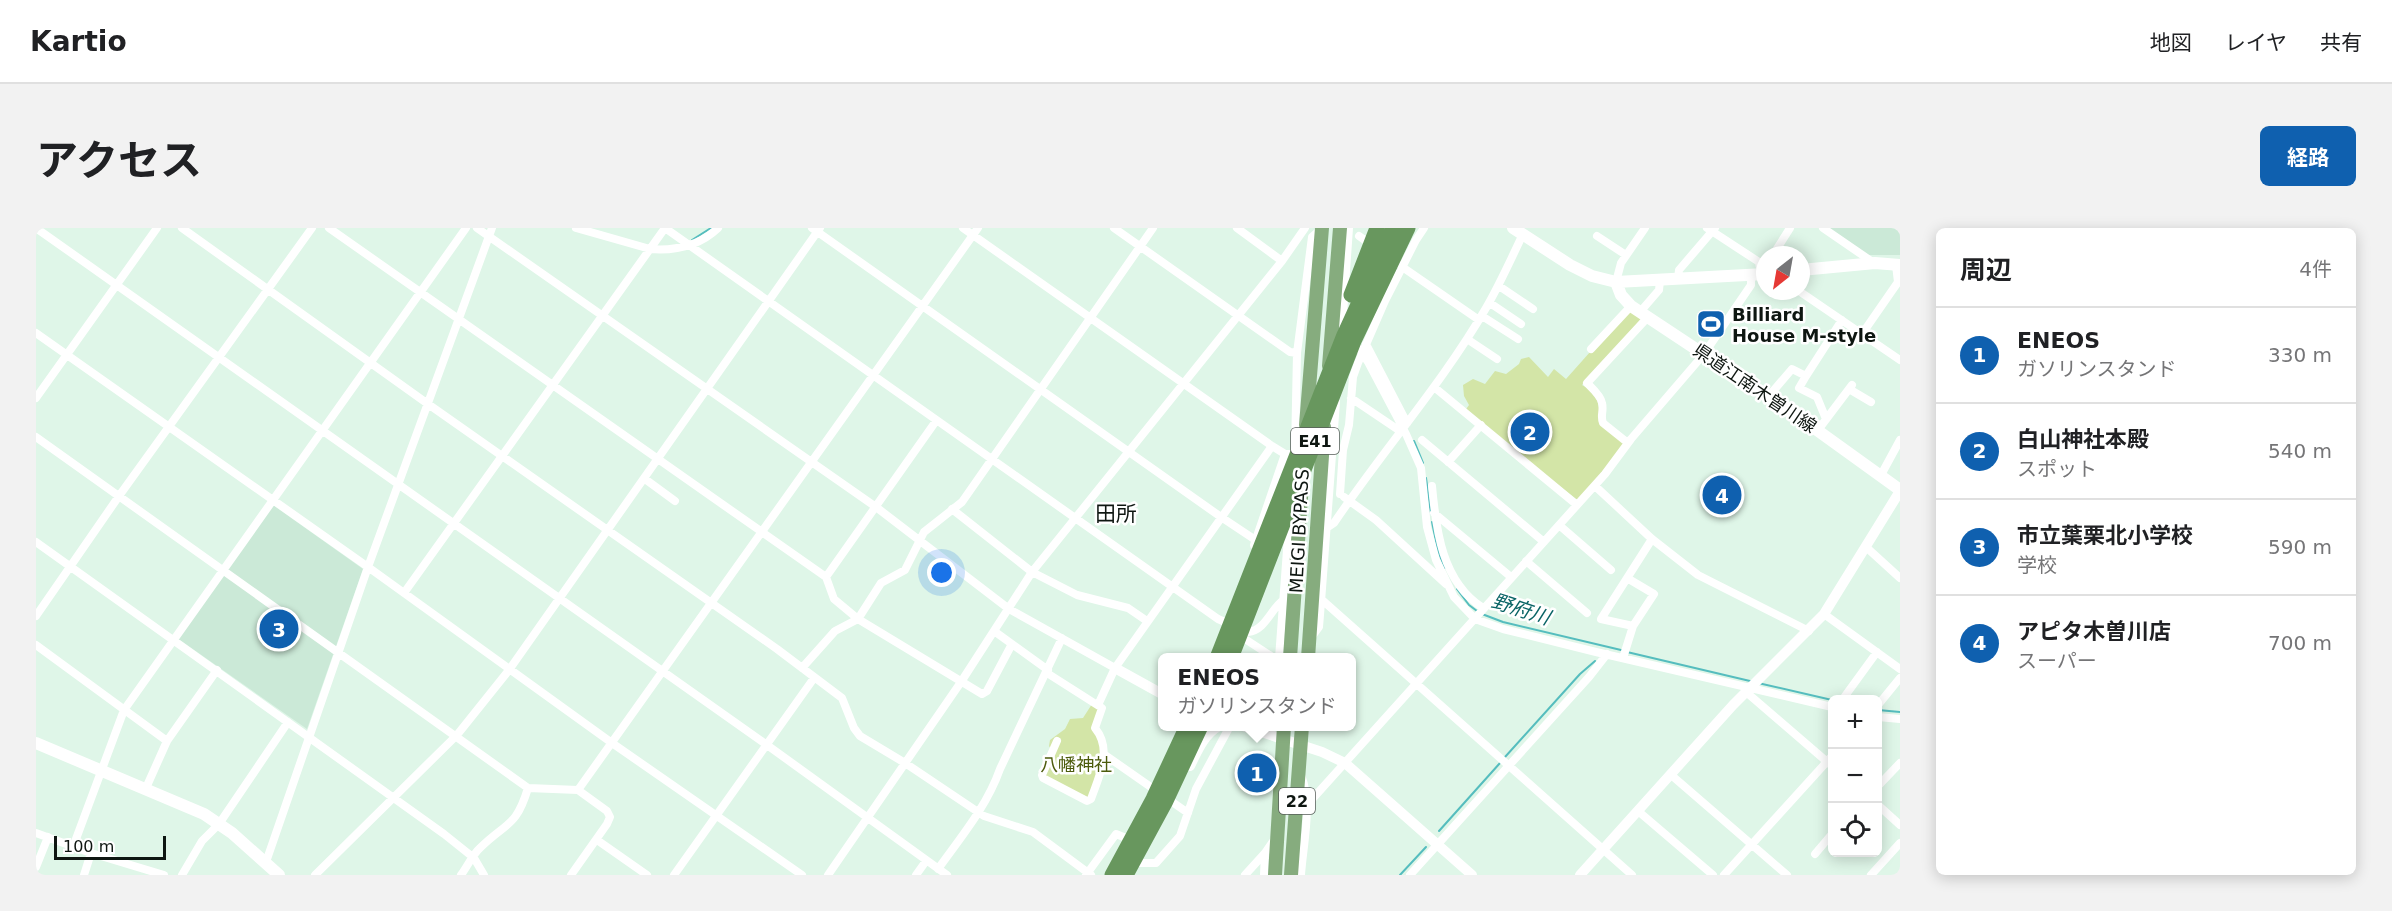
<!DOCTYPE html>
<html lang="ja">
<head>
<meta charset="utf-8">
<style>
  body { margin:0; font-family:"DejaVu Sans","Noto Sans JP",sans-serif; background:#f2f2f2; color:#202124 }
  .controls { position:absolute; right:18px; bottom:18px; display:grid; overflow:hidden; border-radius:9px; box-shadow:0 3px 15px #0003 }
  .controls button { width:54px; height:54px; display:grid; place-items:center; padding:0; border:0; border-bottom:2px solid #e0e0e0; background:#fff; color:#202124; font:30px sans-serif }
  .compass { position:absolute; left:1720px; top:18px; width:54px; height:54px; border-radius:50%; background:#fff; box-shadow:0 3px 15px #0003; rotate:211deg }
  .scale { position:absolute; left:18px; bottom:15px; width:112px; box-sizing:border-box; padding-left:6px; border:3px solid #0e1611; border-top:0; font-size:16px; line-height:21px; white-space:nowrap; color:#0e1611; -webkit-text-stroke:4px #fff; paint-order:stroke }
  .you { position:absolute; left:906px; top:345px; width:21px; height:21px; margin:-15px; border:4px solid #fff; border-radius:50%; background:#1a73e8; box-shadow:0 0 0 9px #1a73e833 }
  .badge { display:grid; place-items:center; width:39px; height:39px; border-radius:50%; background:#0f60af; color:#fff; font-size:20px; font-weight:700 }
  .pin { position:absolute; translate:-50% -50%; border:3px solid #fff; box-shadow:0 2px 6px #0006 }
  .popup { position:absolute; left:1122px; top:425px; width:198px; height:78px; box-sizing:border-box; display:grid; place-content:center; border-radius:9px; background:#fff; filter:drop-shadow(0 2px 4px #0005); font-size:20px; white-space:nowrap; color:#757577 }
  .popup b { font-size:22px; color:#202124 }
  .popup::after { content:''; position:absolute; left:50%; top:100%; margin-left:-12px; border:12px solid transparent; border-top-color:#fff }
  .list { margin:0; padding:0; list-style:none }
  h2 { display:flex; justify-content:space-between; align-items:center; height:78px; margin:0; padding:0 24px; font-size:26px }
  h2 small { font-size:20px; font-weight:400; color:#757577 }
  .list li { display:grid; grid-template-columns:39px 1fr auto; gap:18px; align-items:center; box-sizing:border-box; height:96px; padding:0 24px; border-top:2px solid #e0e0e0 }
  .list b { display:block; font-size:22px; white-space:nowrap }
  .list p { margin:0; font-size:20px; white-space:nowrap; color:#757577 }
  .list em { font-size:20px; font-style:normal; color:#757577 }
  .icon { flex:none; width:33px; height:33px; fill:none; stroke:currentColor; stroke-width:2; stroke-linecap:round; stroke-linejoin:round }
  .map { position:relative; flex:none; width:1864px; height:647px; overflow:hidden; border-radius:9px }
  header { display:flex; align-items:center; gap:36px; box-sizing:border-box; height:84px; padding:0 30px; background:#fff; border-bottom:2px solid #e0e0e0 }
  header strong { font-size:28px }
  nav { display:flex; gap:33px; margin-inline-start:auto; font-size:21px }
  .intro { display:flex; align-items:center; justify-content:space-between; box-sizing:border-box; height:144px; padding:0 36px }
  h1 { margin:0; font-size:42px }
  .button { padding:15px 27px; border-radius:9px; background:#0f60af; color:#fff; font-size:21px; font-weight:700 }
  main { display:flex; gap:36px; padding:0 36px }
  aside { flex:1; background:#fff; border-radius:9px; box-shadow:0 3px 15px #0003 }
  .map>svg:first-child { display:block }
</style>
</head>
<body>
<header>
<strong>Kartio</strong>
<nav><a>地図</a><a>レイヤ</a><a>共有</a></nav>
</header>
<div class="intro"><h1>アクセス</h1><a class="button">経路</a></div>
<main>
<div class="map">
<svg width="1864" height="647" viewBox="0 0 1864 647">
  <rect width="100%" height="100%" fill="#dff6e8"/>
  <!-- built -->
  <path fill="#cbe9d7" d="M 1793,0 L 1864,0 L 1864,27 L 1832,27 Z
    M 237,277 L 327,341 L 271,501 L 141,410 Z"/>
  <!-- green -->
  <path fill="#d3e5a7" d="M 1595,78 L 1609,87 L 1546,157 C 1566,167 1559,177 1568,191 C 1574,201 1582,210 1589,218 L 1544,274 L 1428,184 L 1433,177 L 1428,168 L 1427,157 L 1437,151 L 1449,156 L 1459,143 L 1470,146 L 1483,136 L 1485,131 L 1493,129 L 1512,149 L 1518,141 L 1530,151 Z
    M 1056,476 L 1066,480 L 1059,500 L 1069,527 L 1055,571 L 1006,547 L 1017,524 L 1013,518 L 1014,512 L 1029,501 L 1034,491 L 1047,490 Z"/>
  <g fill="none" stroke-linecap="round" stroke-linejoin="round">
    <!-- stream -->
    <path stroke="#55bdbe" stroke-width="2" d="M 656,12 L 675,0
      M 1378,213 L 1387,235
      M 1390,250 L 1395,286
      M 1396,294 L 1402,323 L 1409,340
      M 1421,361 L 1433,377 L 1441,383
      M 1446,386 L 1467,394 L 1585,422
      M 1591,424 L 1714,453
      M 1722,455 L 1796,472
      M 1842,482 L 1864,484
      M 1469,529 L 1544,446 L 1559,433
      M 1403,603 L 1464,535
      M 1364,647 L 1390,619"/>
    <!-- minor -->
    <path stroke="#fff" stroke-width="8" d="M 0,0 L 731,517 L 911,647
      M 146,0 L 392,176 L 741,421 L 806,470 L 818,500 L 824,508 L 869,535 L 948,588 L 997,604 L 1055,647
      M 293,0 L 790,349 L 798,371 L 822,391 L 799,403 L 766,440
      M 441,0 L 840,279 L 973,381 L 1079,440
      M 540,0 L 614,21 C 639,23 663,18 682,0
      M 629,0 L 1182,391 L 1212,404 C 1229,402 1234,383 1246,373
      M 776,0 L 1185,289 L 1227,317
      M 927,0 L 1236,218 L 1249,226 L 1259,226
      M 1078,0 L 1254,124 L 1261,125
      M 1201,0 L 1246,33
      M 1671,0 L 1723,34 L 1725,46
      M 1787,0 L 1838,35
      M 1323,8 L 1337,18
      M 1561,8 L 1590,27
      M 1737,27 L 1754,0
      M 1362,36 L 1443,92
      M 1642,51 L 1643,42 L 1679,0
      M 1580,54 L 1585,35 L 1609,0
      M 1463,58 L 1497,81
      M 1763,63 L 1864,132
      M 1454,75 L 1485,96
      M 1604,84 L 1623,62 L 1624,53
      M 1446,88 L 1482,111
      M 1306,101 L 1313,0
      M 0,105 L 332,339 L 576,515 L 766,647
      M 1826,106 L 1862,54 L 1860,37
      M 1431,111 L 1461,131
      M 1330,116 L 1371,195
      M 1323,121 L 1332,134 L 1370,206 L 1385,240 L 1391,299 L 1400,332 L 1418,369 L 1439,391 L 1467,401 L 1560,424 L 1796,479
      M 1555,121 L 1595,78
      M 1770,148 L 1763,160 L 1781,169 L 1790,191
      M 1398,159 L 1541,277
      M 1813,161 L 1835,174
      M 1732,169 L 1756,141 L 1770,148 L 1806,92
      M 0,170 L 121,0
      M 1315,170 L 1364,203
      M 1782,202 L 1816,157
      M 0,209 L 492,560 L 542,562 L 571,583 L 574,589 L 571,596 L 535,647
      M 1386,212 L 1508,314
      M 1592,215 L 1567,195 C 1564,188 1568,183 1566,175 C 1565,168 1556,160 1551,155 L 1612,89
      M 1259,223 L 1261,125 L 1276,9 L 1285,1
      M 1412,234 L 1445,197
      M 1845,247 L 1864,212
      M 609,251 L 639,273
      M 1396,258 C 1400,302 1406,354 1447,380
      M 1559,258 L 1616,311 L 1662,347 L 1773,403
      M 1304,266 L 1307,222 L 1313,197 L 1317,149 L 1322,135 L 1349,73 L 1380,12 L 1388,0
      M 1308,269 L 1340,292 L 1410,356
      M 916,281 L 996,344 L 1041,367 L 1092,380 L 1111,393
      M 1398,285 L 1475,349
      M 1523,297 L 1575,342
      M 1292,299 L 1298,295 C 1347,222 1406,156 1450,80 C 1464,56 1475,31 1487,6
      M 0,314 L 408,606 L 438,630 L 448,647
      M 1218,317 L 1249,226
      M 1830,319 L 1864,350
      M 1490,333 L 1551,385
      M 790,349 L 900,193
      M 368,365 L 629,0
      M 1285,371 L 1596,647
      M 1788,386 L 1864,441
      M 0,388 L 83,268 L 276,0
      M 1597,398 L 1565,391 L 1616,311
      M 958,403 L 1012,442
      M 1275,410 L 1283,399 L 1284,387 L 1300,174
      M 1209,411 L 1238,430
      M 976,416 L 951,463 L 946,466 L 822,391 L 845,355 L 869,342 L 888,304 L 926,274 L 1117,0
      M 0,417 L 131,513
      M 1243,430 L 1253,295
      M 1587,430 L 1597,398 L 1618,366 L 1591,350
      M 1011,445 L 1066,480 L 1059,500 C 1077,522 1063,548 1055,571 L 1051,573 L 1007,550 L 1006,547 L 1021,513
      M 1710,464 L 1796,538
      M 1809,468 L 1841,424
      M 1062,477 L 1079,440 L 1236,218
      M 1842,477 L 1864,450
      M 1842,489 L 1864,491
      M 1069,527 L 1152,585
      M 1634,546 L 1751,647
      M 1842,558 L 1864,535
      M 110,560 L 131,513 L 181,442
      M 542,562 L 942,0
      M 1842,577 L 1864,597
      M 1270,578 L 1569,246 L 1595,211 L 1668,126 L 1715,57 L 1715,47
      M 1602,583 L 1677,647
      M 0,605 L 55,625 L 128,647
      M 561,612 L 611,647
      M 37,619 L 88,482 L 430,0
      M 1779,626 L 1796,606
      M 230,634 L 332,339 L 456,0
      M 1103,635 L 1120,635 L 1144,608 L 1160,561 L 1194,498
      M 0,639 L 12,609
      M 902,641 C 925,609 951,578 964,541 L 1026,410
      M 48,647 L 55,625
      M 146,647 L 166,613 L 183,596 L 252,494
      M 279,647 L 421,507 L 473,442 L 784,0
      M 425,647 C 431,639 437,626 444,620 C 470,594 480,600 492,560
      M 638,647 L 778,450
      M 792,647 L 925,454 L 996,344 L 1246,33 L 1269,0
      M 880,647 L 890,633
      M 1050,647 L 1080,606 L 1090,610
      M 1209,647 L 1229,625
      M 1228,647 L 1229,625 L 1240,609
      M 1265,647 C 1267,616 1277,577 1265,547
      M 1374,647 L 1553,449 L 1571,426
      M 1688,647 L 1796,528
      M 1835,647 L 1864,615"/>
    <!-- tertiary -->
    <path stroke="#fff" stroke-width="10" d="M 1079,440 L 1126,466
      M 1207,498 L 1286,524 L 1309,535 L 1436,647
      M 1154,538 C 1161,524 1168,506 1183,498
      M 1544,647 L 1697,477 L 1788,386 L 1864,263"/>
    <!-- secondary -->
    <path stroke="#fff" stroke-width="12" d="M 1477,0 L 1534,37 L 1556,48 L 1580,54 L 1729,46
      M 1765,42 L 1839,35 L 1864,37
      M 1580,54 L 1585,67 L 1595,78 L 1767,192 L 1864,262
      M 0,515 L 168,586 L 196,605 L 243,647"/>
    <!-- trunk -->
    <path stroke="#86ac7e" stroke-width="14" d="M 1293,138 L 1304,0
      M 1270,197 L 1286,0
      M 1254,430 L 1266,255
      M 1272,430 L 1288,199
      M 1239,647 L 1248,498
      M 1255,647 L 1266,498"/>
    <!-- motorway -->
    <path stroke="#68975e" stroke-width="15" d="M 1315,67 L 1341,0
      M 1181,430 L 1308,107 L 1357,0
      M 1195,430 L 1318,113 L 1372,0
      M 1076,647 L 1117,571 L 1151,498
      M 1090,647 L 1129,575 L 1165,498"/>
  </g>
  <!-- icons -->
  <defs>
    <g id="stadium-square" transform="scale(1.5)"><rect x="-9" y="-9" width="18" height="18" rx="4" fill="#0f60af" stroke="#fff"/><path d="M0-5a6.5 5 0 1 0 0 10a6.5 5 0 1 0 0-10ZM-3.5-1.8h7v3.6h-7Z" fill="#fff"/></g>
  </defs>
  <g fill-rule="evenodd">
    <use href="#stadium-square" x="1675" y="96"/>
  </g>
  <g text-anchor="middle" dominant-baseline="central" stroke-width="5" stroke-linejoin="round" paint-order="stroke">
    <!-- shield labels -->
    <g fill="#fff" stroke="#565c58" stroke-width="1.5">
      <rect x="1255" y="200" width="48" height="26" rx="4.5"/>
      <rect x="1243" y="560" width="36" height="26" rx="4.5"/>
    </g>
    <g font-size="16" font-weight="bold" fill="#0e1611">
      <text x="1279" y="213">E41</text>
      <text x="1261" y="573">22</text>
    </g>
    <!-- poi labels -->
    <g font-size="18" font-weight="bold" fill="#0e1611" stroke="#fff" text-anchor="start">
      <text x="1696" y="86">Billiard<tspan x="1696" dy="21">House M-style</tspan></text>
    </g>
    <!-- street labels -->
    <g font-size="18" fill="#0e1611" stroke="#fff">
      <text transform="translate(1719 160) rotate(34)">県道江南木曽川線</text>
      <text transform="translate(1263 303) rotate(-87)">MEIGI BYPASS</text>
    </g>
    <!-- park labels -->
    <g font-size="18" fill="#4d5c0d" stroke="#fff">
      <text x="1040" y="536">八幡神社</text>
    </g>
    <!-- water labels -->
    <g font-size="20" font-style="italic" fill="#0a6466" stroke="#fff">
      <text transform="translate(1485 381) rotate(18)">野府川</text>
    </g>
    <!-- quarter labels -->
    <g font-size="21" fill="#0e1611" stroke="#fff">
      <text x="1080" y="286">田所</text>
    </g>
  </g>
</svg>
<div class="controls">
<button>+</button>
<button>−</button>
<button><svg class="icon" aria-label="locate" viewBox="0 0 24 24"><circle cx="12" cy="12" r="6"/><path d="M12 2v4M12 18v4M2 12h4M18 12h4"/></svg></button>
</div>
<svg class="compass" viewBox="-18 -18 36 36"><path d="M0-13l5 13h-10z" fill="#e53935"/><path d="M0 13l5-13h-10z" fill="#757577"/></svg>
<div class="scale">100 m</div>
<div class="you"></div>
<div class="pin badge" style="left:1221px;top:545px">1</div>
<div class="popup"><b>ENEOS</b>ガソリンスタンド</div>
<div class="pin badge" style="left:1494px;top:204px">2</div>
<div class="pin badge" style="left:243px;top:401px">3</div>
<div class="pin badge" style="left:1686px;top:267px">4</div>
</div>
<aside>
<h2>周辺<small>4件</small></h2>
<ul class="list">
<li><span class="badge">1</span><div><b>ENEOS</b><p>ガソリンスタンド</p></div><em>330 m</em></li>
<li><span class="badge">2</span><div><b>白山神社本殿</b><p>スポット</p></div><em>540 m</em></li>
<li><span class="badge">3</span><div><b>市立葉栗北小学校</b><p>学校</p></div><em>590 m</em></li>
<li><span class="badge">4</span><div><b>アピタ木曽川店</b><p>スーパー</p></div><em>700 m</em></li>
</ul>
</aside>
</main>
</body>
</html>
